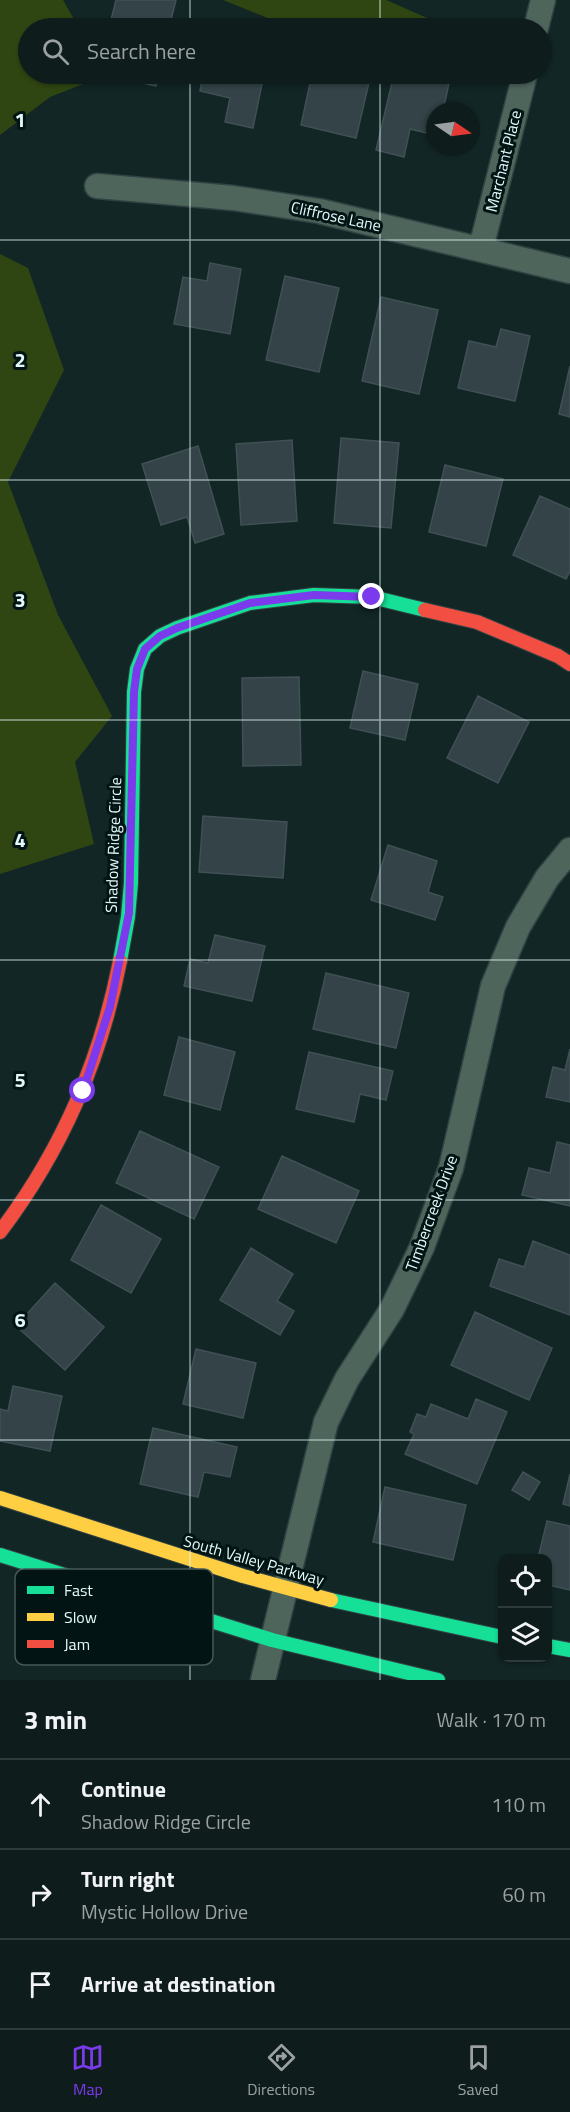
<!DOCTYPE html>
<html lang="en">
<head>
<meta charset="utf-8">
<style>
  body { margin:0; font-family:"Titillium Web",sans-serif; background:#172525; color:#f1f3f6 }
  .controls { position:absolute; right:18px; bottom:18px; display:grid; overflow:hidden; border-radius:12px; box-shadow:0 2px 4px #0004 }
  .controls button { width:54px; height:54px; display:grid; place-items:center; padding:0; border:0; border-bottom:2px solid #2e3a3b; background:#0e1c1c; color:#f1f3f6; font:30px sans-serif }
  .compass { position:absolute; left:426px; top:102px; width:54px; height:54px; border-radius:50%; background:#0e1c1c; box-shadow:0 2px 4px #0004; rotate:103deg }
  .stop { position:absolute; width:18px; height:18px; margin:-14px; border:4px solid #7c3aed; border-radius:50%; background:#fff }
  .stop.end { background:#7c3aed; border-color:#fff; box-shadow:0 2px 6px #0008 }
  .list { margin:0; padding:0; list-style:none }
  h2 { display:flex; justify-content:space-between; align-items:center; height:78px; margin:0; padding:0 24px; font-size:26px }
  h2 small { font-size:20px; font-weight:400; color:#9ba1a3 }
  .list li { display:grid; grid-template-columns:39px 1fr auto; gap:18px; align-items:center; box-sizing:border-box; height:90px; padding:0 24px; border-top:2px solid #2e3a3b }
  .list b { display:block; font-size:22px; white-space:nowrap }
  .list p { margin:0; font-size:20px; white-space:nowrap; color:#9ba1a3 }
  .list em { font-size:20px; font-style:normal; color:#9ba1a3 }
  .icon { flex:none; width:33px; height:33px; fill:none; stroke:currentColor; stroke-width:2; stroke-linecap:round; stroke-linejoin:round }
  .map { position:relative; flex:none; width:570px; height:1680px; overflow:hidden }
  .search { position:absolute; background:#0e1c1c; box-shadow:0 2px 4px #0004; left:18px; right:18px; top:18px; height:66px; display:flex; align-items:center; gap:15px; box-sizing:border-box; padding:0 21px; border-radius:33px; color:#9ba1a3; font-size:22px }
  .sheet { height:348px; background:#0e1c1c }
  nav { display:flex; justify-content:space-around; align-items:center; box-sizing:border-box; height:84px; border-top:2px solid #2e3a3b; background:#0e1c1c; font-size:16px; color:#9ba1a3 }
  nav a { display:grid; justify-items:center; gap:3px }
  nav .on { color:#7c3aed }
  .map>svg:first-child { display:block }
</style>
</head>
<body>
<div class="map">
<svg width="570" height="1680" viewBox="0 0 570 1680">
  <rect width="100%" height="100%" fill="#122626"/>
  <!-- green -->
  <path fill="#304612" d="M 0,0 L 63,0 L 79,28 L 28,28 L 28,74 L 109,74 L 50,97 L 0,135 Z
    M 223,0 L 386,0 L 450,28 L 293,28 Z
    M 0,254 L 28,268 L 64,370 L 8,482 L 58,615 L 112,716 L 75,762 L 94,844 L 0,874 Z"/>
  <!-- building -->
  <path fill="#334347" stroke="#405054" stroke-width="1.5" d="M 116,0 L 176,0 L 169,28 L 109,28 Z
    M 125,74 L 159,74 L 156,86 L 124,79 Z
    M 203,74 L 264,74 L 253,128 L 225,122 L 230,98 L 200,91 Z
    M 312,74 L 371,74 L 356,138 L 301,125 Z
    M 394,74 L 451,74 L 443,111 L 435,111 L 435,135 L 410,129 L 404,157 L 376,150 Z
    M 210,263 L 241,269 L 230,334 L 174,324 L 183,277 L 207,281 Z
    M 285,276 L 339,288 L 319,372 L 266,360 Z
    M 381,297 L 438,310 L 419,394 L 362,381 Z
    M 501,329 L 530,336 L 515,401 L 458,388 L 469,341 L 496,347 Z
    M 570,366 L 570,417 L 559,414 Z
    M 341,438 L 399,443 L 391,528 L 334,523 Z
    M 292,440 L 297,521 L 241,525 L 236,444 Z
    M 198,446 L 224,534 L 195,543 L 187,517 L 161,525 L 142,464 Z
    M 445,465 L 503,479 L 486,546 L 429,532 Z
    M 540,496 L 570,509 L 570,571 L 566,579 L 513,555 Z
    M 363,671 L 418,684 L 405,740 L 350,728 Z
    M 299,677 L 301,765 L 243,766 L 242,678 Z
    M 478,696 L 529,722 L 498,783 L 447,758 Z
    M 203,816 L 287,822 L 283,878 L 199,872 Z
    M 388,845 L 437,861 L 428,892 L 443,897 L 435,920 L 371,900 Z
    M 215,935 L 265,946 L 252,1001 L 184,986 L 190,959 L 208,963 Z
    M 326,973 L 409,993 L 396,1048 L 313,1029 Z
    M 179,1037 L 235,1052 L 220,1110 L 164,1095 Z
    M 570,1049 L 570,1102 L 546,1097 L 553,1067 L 565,1070 Z
    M 309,1052 L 393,1071 L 386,1100 L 360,1094 L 354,1122 L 296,1109 Z
    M 140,1131 L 219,1167 L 194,1219 L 116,1183 Z
    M 557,1142 L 570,1145 L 570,1206 L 522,1195 L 529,1168 L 550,1173 Z
    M 282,1156 L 359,1191 L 336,1243 L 258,1209 Z
    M 101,1205 L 161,1239 L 131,1293 L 71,1260 Z
    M 533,1241 L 570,1255 L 570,1315 L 490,1286 L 499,1259 L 524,1267 Z
    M 251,1248 L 293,1274 L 277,1301 L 294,1311 L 280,1335 L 220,1300 Z
    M 55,1283 L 104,1327 L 65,1370 L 16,1326 Z
    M 475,1312 L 552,1348 L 529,1400 L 451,1365 Z
    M 196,1349 L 256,1363 L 243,1418 L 183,1404 Z
    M 13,1386 L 62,1396 L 50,1451 L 0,1441 L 0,1409 L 8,1411 Z
    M 476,1399 L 507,1412 L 477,1484 L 405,1454 L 414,1434 L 410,1432 L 417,1414 L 426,1417 L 431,1404 L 468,1419 Z
    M 153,1428 L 237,1447 L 230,1477 L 204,1472 L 198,1497 L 140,1484 Z
    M 523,1472 L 540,1482 L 529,1500 L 512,1490 Z
    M 570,1474 L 570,1506 L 563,1504 Z
    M 385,1487 L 466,1505 L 453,1560 L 373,1542 Z
    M 547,1521 L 570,1526 L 570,1590 L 548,1585 L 548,1558 L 538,1558 Z"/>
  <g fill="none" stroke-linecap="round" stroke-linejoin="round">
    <!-- street casing -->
    <g stroke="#314242" stroke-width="27">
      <path id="street" d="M 536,28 L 543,0
        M 97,186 L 233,198 L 319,211 L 570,271
        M 481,248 L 525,74
        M 263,1680 L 326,1422 L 347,1379 L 392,1309 L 422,1247 L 451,1168 L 493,986 L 518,927 L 547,878 L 570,850"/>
    </g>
    <!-- fast casing -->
    <g stroke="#314242" stroke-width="16">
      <path id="fast" d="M 120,961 L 128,917 L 131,883 L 134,692 L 137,669 L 145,649 L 160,636 L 177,628 L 250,603 L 314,595 L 372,597 L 425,610
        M 0,1555 L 272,1640 L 438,1680
        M 331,1600 L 502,1637
        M 548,1646 L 570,1650"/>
    </g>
    <!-- slow casing -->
    <g stroke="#314242" stroke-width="16">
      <path id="slow" d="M 0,1498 L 243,1576 L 331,1600"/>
    </g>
    <!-- jam casing -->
    <g stroke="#314242" stroke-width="16">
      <path id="jam" d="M 425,610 L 477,622 L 558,656 L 570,664
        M 0,1232 C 62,1150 100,1062 120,961"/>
    </g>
    <!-- street -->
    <use href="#street" stroke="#4e655c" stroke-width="24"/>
    <!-- fast -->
    <use href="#fast" stroke="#16e098" stroke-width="14"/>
    <!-- slow -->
    <use href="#slow" stroke="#ffcf43" stroke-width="14"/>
    <!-- jam -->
    <use href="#jam" stroke="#f24e42" stroke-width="14"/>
  </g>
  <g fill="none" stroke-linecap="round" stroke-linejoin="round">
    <!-- route -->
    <path stroke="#7c3aed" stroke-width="8" d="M 83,1091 L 110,1007 L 129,913 L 134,692 L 137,669 L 145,649 L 160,636 L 177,628 L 250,603 L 314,595 L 372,597"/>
  </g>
  <!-- grid -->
  <path fill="none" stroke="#e2fafa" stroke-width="1.5" stroke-opacity="0.55" d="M 190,0 L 190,28M 380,0 L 380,28M 190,74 L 190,1680M 380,74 L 380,1680M 0,240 L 570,240M 0,480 L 570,480M 0,720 L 570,720M 0,960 L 570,960M 0,1200 L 570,1200M 0,1440 L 570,1440"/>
  <g text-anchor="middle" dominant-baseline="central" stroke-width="6" stroke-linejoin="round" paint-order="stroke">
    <!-- street labels -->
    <g font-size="16" fill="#e2fafa" stroke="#031414">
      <text transform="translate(503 161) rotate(-76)">Marchant Place</text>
      <text transform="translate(336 216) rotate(12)">Cliffrose Lane</text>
      <text transform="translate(113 845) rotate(-88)">Shadow Ridge Circle</text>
      <text transform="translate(431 1213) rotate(-70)">Timbercreek Drive</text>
      <text transform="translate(254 1560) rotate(16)">South Valley Parkway</text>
    </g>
  </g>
  <!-- legend -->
  <rect x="15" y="1569" width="198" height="96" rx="9" fill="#031414" stroke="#465959" stroke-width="1.5"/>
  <rect x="27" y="1586" width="27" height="8" fill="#16e098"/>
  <rect x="27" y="1613" width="27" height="8" fill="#ffcf43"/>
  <rect x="27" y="1640" width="27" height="8" fill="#f24e42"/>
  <g font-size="16" fill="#e2fafa">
    <text x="64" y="1596">Fast</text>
    <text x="64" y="1623">Slow</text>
    <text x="64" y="1650">Jam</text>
  </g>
  <g font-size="20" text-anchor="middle" font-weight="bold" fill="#e2fafa" stroke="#031414" stroke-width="6" stroke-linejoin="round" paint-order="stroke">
    <text x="20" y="127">1</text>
    <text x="20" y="367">2</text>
    <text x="20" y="607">3</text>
    <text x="20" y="847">4</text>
    <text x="20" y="1087">5</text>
    <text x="20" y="1327">6</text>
  </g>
</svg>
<div class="controls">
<button><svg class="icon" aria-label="locate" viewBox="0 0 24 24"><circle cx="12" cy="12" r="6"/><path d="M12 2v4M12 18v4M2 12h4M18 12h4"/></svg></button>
<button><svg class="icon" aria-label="layers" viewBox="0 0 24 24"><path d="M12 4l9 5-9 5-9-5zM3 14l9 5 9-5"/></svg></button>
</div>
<svg class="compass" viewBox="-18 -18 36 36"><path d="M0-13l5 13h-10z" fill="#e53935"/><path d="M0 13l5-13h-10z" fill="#9ba1a3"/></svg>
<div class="stop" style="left:83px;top:1091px"></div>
<div class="stop end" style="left:372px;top:597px"></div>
<div class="search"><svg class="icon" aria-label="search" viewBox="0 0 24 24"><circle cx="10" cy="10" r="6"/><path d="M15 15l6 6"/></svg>Search here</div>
</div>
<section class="sheet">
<h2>3 min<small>Walk · 170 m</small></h2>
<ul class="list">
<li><svg class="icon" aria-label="ahead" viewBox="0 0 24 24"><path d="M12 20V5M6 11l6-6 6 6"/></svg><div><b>Continue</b><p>Shadow Ridge Circle</p></div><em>110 m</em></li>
<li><svg class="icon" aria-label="right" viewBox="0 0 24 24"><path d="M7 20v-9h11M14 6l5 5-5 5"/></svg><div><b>Turn right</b><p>Mystic Hollow Drive</p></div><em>60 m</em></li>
<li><svg class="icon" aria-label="arrive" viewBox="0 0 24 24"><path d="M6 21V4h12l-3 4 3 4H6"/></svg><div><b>Arrive at destination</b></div></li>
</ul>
</section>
<nav>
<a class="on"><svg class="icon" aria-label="map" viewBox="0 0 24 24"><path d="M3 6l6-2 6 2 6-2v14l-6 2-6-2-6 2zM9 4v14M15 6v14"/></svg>Map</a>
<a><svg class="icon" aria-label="directions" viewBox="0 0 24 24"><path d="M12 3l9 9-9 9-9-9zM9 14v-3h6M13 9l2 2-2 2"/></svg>Directions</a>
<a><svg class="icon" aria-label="saved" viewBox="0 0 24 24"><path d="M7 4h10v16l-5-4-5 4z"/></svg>Saved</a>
</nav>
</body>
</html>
